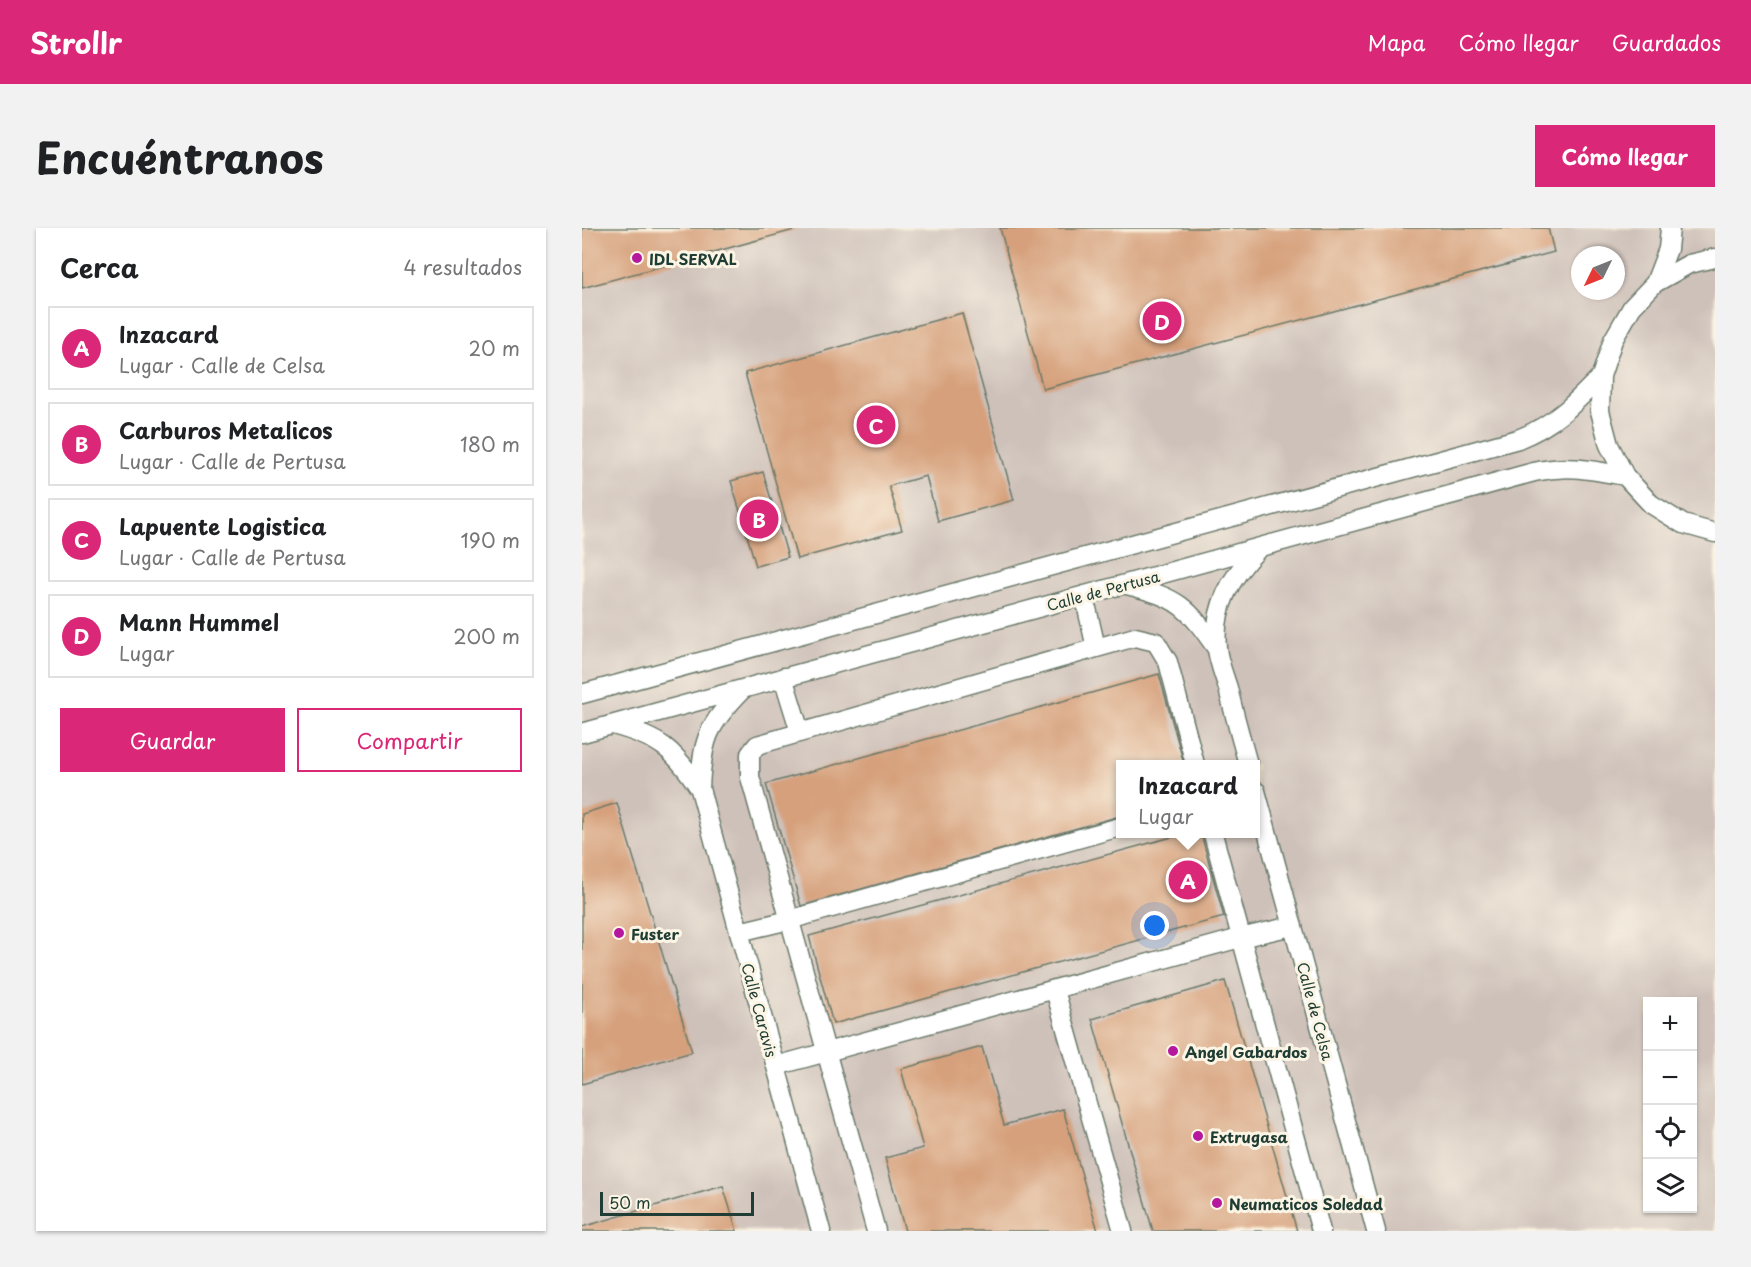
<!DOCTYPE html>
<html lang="es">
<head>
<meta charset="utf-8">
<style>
  body { margin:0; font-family:"Playpen Sans",sans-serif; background:#f2f2f2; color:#202124 }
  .controls { position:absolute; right:18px; bottom:18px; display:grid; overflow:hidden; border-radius:0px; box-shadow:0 2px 4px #0004 }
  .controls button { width:54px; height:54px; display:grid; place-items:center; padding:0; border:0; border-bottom:2px solid #e0e0e0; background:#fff; color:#202124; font:30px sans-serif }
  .compass { position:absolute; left:989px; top:18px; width:54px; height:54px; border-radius:50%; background:#fff; box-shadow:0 2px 4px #0004; rotate:227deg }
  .scale { position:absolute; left:18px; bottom:15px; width:154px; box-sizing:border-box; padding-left:6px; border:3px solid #1f3d34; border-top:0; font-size:16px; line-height:21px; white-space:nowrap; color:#1f3d34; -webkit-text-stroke:4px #fcf5e5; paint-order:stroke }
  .you { position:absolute; left:573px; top:698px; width:21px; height:21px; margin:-15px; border:4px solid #fff; border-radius:50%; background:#1a73e8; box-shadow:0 0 0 9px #1a73e833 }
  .badge { display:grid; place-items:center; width:39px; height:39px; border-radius:50%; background:#db2777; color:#fff; font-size:20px; font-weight:700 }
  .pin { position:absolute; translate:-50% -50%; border:3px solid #fff; box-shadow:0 2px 6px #0006 }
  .popup { position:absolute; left:534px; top:532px; width:144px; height:78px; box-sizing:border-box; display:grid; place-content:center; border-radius:0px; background:#fff; filter:drop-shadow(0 2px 4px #0005); font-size:20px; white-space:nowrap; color:#757577 }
  .popup b { font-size:22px; color:#202124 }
  .popup::after { content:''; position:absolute; left:50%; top:100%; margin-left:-12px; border:12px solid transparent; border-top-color:#fff }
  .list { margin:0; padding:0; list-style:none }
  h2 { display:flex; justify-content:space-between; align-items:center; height:78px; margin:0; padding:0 24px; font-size:26px }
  h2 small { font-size:20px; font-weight:400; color:#757577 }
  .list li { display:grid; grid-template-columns:39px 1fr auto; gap:18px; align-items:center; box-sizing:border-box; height:84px; margin:0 12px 12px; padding:0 12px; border:2px solid #e0e0e0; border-radius:0px }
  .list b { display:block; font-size:22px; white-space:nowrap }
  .list p { margin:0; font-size:20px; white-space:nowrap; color:#757577 }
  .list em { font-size:20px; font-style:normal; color:#757577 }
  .actions { display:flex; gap:12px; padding:18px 24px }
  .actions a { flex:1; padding:14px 0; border:2px solid #db2777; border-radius:0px; text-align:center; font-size:21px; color:#db2777 }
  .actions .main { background:#db2777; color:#fff }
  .icon { flex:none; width:33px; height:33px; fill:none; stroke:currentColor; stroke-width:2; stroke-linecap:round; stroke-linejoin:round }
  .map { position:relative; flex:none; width:1133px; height:1003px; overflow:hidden; border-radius:0px }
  header { display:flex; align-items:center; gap:36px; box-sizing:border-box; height:84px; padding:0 30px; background:#db2777; color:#fff }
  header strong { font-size:28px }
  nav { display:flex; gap:33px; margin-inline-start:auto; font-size:21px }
  .intro { display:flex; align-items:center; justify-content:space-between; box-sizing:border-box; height:144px; padding:0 36px }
  h1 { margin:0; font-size:42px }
  .button { padding:15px 27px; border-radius:0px; background:#db2777; color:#fff; font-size:21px; font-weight:700 }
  main { display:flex; gap:36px; padding:0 36px }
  aside { flex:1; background:#fff; border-radius:0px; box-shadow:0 2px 4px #0004 }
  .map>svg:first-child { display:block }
</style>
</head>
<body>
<header>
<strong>Strollr</strong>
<nav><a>Mapa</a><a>Cómo llegar</a><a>Guardados</a></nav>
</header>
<div class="intro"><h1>Encuéntranos</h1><a class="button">Cómo llegar</a></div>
<main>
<aside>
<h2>Cerca<small>4 resultados</small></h2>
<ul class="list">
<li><span class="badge">A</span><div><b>Inzacard</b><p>Lugar · Calle de Celsa</p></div><em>20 m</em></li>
<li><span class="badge">B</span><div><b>Carburos Metalicos</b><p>Lugar · Calle de Pertusa</p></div><em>180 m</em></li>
<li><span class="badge">C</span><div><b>Lapuente Logistica</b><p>Lugar · Calle de Pertusa</p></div><em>190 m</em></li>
<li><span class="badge">D</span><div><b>Mann Hummel</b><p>Lugar</p></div><em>200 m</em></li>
</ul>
<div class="actions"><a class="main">Guardar</a><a>Compartir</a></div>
</aside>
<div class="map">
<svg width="1133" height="1003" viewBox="0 0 1133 1003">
  <rect width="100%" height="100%" fill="#fcf5e5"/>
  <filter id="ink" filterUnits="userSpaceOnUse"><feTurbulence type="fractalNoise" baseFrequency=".0167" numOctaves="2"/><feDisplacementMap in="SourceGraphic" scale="12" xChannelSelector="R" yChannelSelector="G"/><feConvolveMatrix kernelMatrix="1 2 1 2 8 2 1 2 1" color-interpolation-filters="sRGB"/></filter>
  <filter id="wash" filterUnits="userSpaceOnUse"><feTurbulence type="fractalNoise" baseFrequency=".008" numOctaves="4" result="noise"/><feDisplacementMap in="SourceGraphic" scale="24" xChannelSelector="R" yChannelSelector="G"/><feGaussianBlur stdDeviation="1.35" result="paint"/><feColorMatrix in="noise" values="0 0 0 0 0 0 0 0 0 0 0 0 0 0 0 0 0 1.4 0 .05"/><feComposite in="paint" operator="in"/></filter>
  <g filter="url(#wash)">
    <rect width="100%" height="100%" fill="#f5e8ce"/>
    <!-- industrial -->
    <path fill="#cec1ba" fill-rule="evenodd" d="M 0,0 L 1133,0 L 1133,1003 L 0,1003 ZM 998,27 L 1034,27 L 1034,63 L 998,63 ZM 538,536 L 674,536 L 674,606 L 538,606 ZM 1066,774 L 1110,774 L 1110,980 L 1066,980 Z"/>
    <g id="blocks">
      <!-- building -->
      <path fill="#d6a07c" d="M 0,0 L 216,0 L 216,1 L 0,60 Z
        M 418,0 L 966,0 L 972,24 L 461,161 Z
        M 380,85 L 432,272 L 356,293 L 344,248 L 307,258 L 320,302 L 215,331 L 163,145 Z
        M 181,244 L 206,329 L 174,338 L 149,253 Z
        M 577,446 L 602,536 L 538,536 L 538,588 L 219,678 L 184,556 Z
        M 35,575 L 110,824 L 0,856 L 0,586 Z
        M 601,606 L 619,606 L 642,689 L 251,796 L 227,708 Z
        M 643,753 L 715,1003 L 571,1003 L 510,791 Z
        M 400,819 L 422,897 L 481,881 L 516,1003 L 323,1003 L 303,930 L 341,920 L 319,841 Z
        M 141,958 L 155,1003 L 0,1003 L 0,999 Z"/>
    </g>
  </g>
  <g filter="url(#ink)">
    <use href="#blocks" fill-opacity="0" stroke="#6a796a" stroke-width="1.5"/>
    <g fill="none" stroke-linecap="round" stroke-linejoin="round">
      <!-- street casing -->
      <g stroke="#6a796a" stroke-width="21">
        <path id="street" d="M 1133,30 L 1107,36 L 1073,55 L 1050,79 L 1031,112 L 1019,148 L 1018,183 L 1027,217 L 1043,248 L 1069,276 L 1101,296 L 1133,305
          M 1073,55 L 1086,21 L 1088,0
          M 545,357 C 597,370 605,378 635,421
          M 502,367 L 514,420
          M 201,449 L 218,504
          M 0,466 L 936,211 C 972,197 992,176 1019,148
          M 31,497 C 78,510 91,520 118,561 L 239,1003
          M 0,505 L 952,244 C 986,236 1010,242 1043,248
          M 666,536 C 659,511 652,486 646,460 C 642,447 636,433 635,420 C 631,379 649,349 676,321
          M 118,561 C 120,512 125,498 160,462
          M 674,563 L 794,1003
          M 631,606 L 739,1003
          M 157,704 L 207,692 L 538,599
          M 473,762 L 541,1003
          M 194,838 L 658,710 L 710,698
          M 294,1003 L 168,549 L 168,526 L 175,517 L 553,409 L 574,414 L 586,434 L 613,536"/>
      </g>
      <!-- street -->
      <use href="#street" stroke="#fff" stroke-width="18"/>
    </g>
  </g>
  <!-- markers -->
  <g fill="#b5179e" stroke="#fcf5e5" stroke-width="2">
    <circle cx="55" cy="30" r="6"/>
    <circle cx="37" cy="705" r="6"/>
    <circle cx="591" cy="823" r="6"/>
    <circle cx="616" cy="908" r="6"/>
    <circle cx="635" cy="975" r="6"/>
  </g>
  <g text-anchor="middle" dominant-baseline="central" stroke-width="6" stroke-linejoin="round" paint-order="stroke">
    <!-- poi labels -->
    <g font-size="15" font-weight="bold" fill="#1f3d34" stroke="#fcf5e5" text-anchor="start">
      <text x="67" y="30">IDL SERVAL</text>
      <text x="49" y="705">Fuster</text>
      <text x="603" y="823">Angel Gabardos</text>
      <text x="628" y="908">Extrugasa</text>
      <text x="647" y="975">Neumaticos Soledad</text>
    </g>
    <!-- street labels -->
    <g font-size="15" fill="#1f3d34" stroke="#fcf5e5">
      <text transform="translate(521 362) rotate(-15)">Calle de Pertusa</text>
      <text transform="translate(178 782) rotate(75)">Calle Caravis</text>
      <text transform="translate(734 783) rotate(75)">Calle de Celsa</text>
    </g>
  </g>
</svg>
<div class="controls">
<button>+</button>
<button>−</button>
<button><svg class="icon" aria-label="locate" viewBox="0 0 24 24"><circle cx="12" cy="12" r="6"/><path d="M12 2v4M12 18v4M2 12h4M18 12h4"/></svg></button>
<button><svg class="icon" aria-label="layers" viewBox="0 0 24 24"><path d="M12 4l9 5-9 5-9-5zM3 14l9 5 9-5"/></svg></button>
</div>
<svg class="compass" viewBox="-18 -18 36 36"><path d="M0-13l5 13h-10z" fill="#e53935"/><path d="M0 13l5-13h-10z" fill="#757577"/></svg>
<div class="scale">50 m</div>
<div class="you"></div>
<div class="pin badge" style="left:606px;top:652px">A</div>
<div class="popup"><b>Inzacard</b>Lugar</div>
<div class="pin badge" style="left:177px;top:291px">B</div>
<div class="pin badge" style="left:294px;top:197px">C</div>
<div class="pin badge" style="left:580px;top:93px">D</div>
</div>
</main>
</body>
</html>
